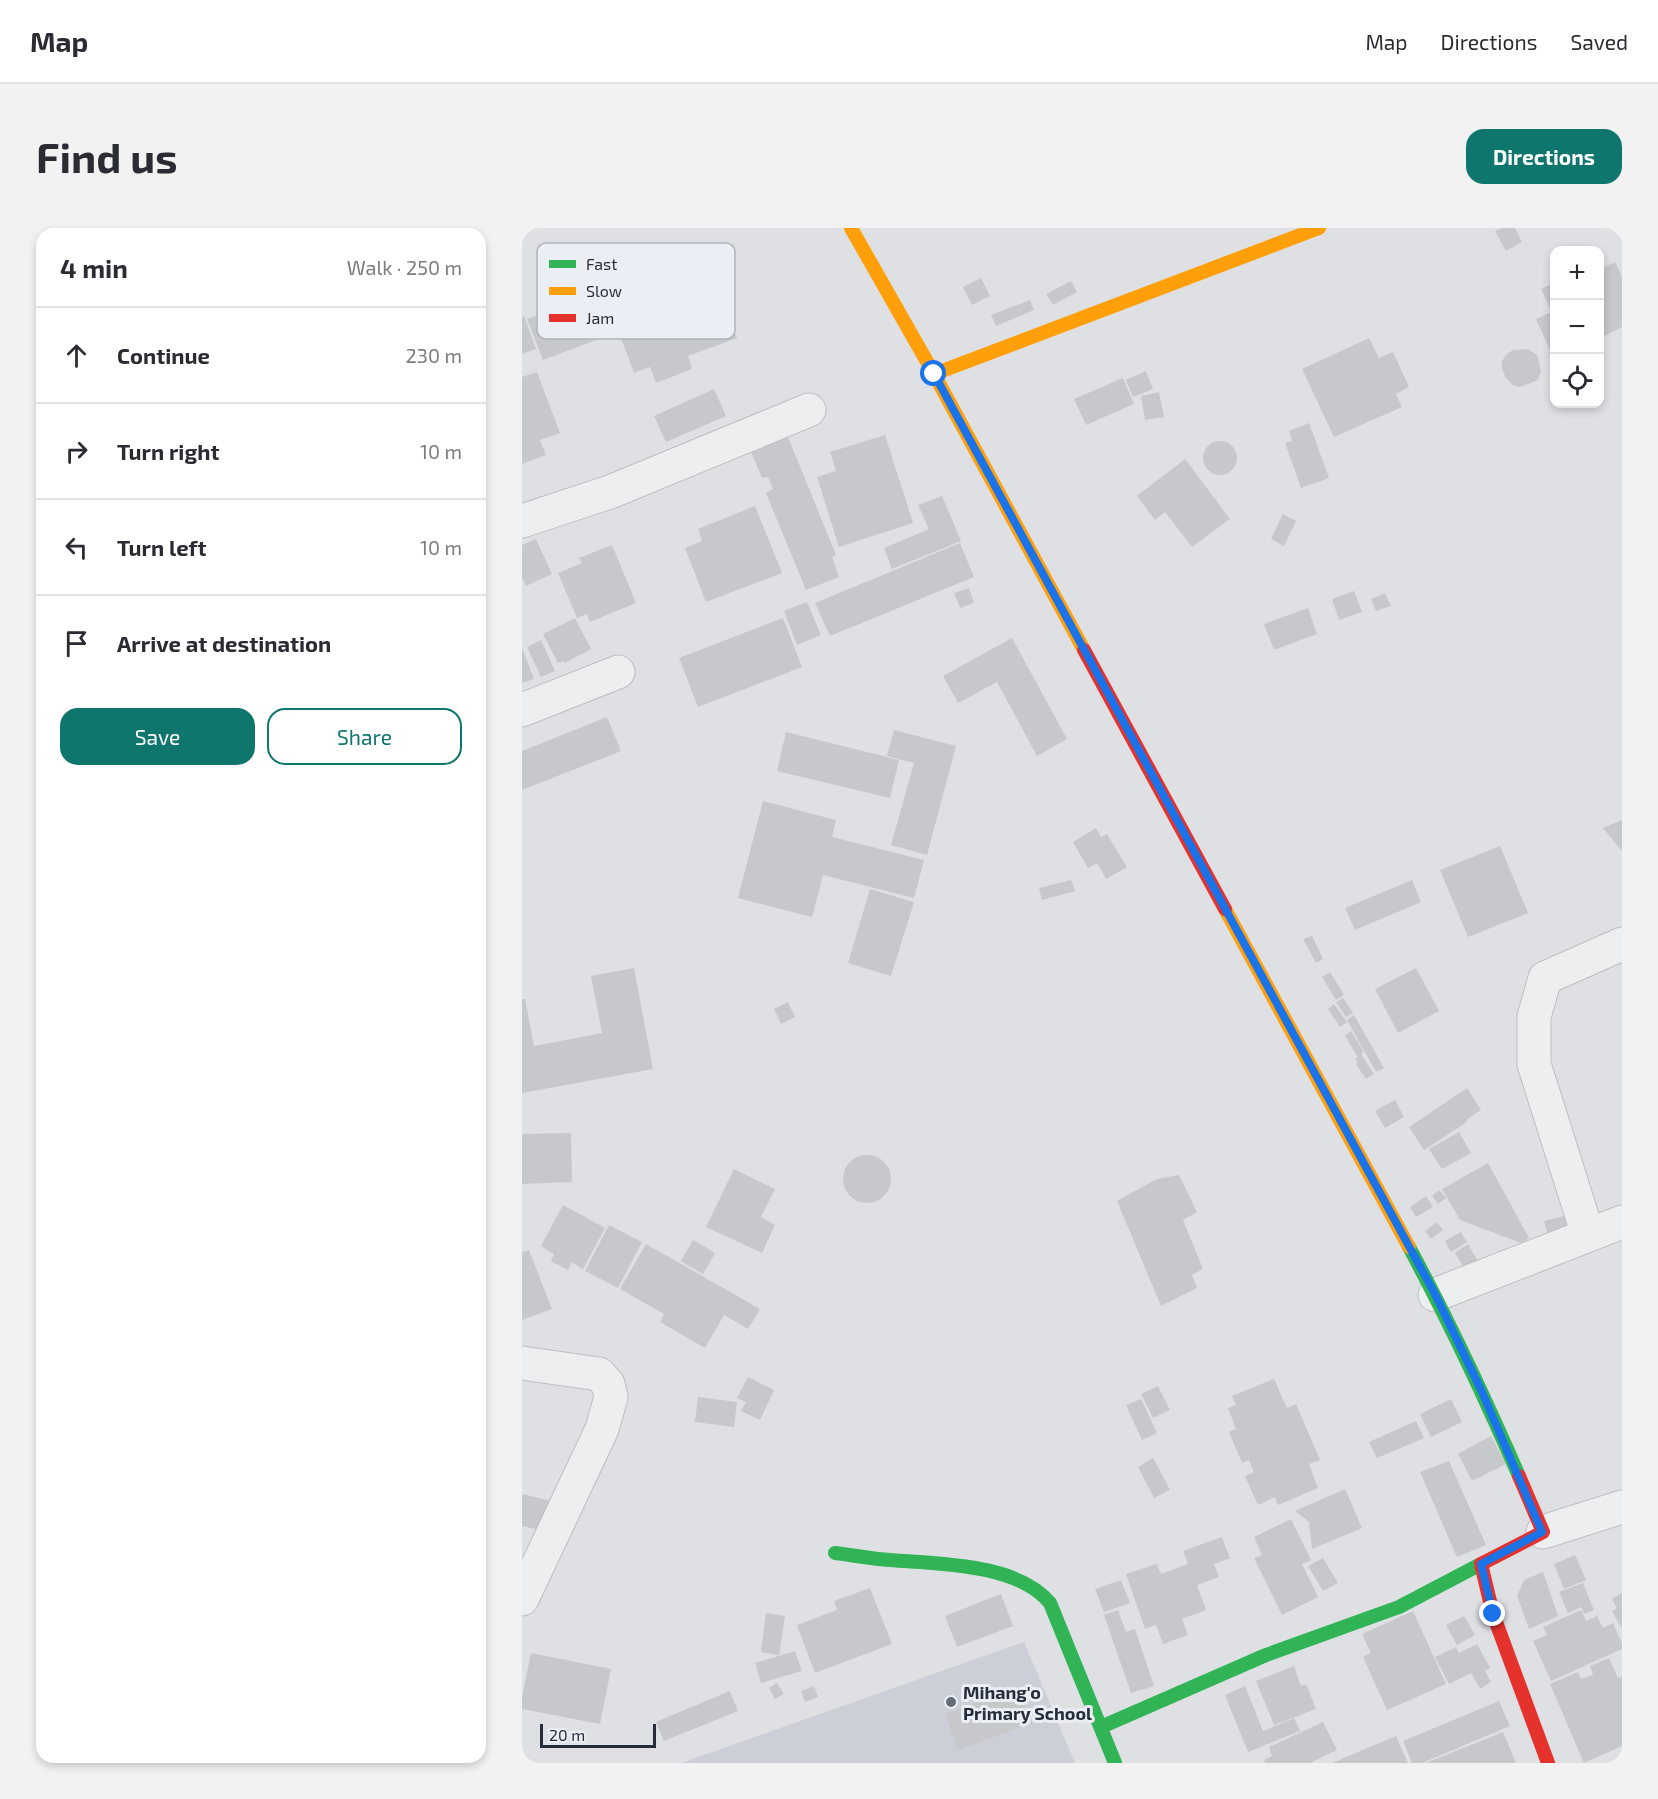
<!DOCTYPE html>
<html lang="en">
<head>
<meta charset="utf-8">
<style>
  body { margin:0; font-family:"Exo 2",sans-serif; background:#f2f2f3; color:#2b2b33 }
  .controls { position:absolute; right:18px; top:18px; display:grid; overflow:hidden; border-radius:12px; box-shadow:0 3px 9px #0003 }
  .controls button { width:54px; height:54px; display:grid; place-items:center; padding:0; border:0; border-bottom:2px solid #e1e1e2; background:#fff; color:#2b2b33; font:30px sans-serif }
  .scale { position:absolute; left:18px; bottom:15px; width:116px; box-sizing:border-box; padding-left:6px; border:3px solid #262d3c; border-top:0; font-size:16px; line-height:21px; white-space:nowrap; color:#262d3c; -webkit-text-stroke:4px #ebeef4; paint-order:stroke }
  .stop { position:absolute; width:18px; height:18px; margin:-14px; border:4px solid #1a73e8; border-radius:50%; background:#fff }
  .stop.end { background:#1a73e8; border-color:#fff; box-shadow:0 2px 6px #0008 }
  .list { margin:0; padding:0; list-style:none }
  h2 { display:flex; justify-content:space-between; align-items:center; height:78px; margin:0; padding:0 24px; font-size:26px }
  h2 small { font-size:20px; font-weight:400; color:#7c7c81 }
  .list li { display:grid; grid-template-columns:39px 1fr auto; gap:18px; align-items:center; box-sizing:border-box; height:96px; padding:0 24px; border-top:2px solid #e1e1e2 }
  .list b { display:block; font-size:22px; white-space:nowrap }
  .list em { font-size:20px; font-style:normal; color:#7c7c81 }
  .actions { display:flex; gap:12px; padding:18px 24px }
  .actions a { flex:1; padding:14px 0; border:2px solid #0f766e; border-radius:18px; text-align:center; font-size:21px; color:#0f766e }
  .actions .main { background:#0f766e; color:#fff }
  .icon { flex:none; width:33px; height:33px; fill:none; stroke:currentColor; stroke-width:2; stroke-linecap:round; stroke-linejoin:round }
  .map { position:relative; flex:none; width:1100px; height:1535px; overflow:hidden; border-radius:18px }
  header { display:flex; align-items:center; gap:36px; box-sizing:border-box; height:84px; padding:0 30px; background:#fff; border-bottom:2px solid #e1e1e2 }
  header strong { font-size:28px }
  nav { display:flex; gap:33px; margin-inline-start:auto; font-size:21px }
  .intro { display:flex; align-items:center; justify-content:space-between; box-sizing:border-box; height:144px; padding:0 36px }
  h1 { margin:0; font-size:42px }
  .button { padding:15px 27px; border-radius:18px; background:#0f766e; color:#fff; font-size:21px; font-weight:700 }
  main { display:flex; gap:36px; padding:0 36px }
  aside { flex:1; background:#fff; border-radius:18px; box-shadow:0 3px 9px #0003 }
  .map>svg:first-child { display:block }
</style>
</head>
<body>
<header>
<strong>Map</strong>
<nav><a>Map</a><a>Directions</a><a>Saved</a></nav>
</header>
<div class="intro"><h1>Find us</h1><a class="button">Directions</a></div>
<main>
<aside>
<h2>4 min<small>Walk · 250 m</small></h2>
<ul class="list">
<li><svg class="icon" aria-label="ahead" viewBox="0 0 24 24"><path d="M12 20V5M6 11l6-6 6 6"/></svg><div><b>Continue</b></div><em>230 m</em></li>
<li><svg class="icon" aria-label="right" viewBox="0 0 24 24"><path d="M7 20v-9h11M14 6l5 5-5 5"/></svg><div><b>Turn right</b></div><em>10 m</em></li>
<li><svg class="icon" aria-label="left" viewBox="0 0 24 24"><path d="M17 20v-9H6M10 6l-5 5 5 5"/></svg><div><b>Turn left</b></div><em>10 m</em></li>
<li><svg class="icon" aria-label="arrive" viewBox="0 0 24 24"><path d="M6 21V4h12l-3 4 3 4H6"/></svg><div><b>Arrive at destination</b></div></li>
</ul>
<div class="actions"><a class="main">Save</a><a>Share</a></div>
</aside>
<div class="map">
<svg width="1100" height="1535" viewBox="0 0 1100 1535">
  <rect width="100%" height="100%" fill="#dee0e4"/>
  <!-- built -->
  <path fill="#cccfd7" d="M 502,1414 L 553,1535 L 159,1535 Z"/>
  <!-- building -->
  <path fill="#c6c8cc" d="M 980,0 L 993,0 L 1000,14 L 984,23 L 973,3 Z
    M 1094,0 L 1100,0 L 1100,15 Z
    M 1093,34 L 1100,49 L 1100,99 L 1078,110 L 1078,41 Z
    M 459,50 L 468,68 L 450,77 L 441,59 Z
    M 549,53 L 555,64 L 531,77 L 524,66 Z
    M 1032,55 L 1032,131 L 1014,91 L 1030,84 L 1019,61 Z
    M 195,57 L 215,110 L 166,128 L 170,141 L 134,155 L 128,139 L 112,145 L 93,94 L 102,90 L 98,80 L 136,66 L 138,72 L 167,62 L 168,66 Z
    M 69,67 L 73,80 L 82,76 L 93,105 L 21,132 L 5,91 Z
    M 508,72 L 512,82 L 474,98 L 469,87 Z
    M 2,88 L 14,121 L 0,126 L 0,89 Z
    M 847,110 L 857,130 L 871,124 L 887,159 L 874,166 L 880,179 L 812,209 L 780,141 Z
    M 1006,121 L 1015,127 L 1019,143 L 1016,152 L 998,159 L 991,157 L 984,150 L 980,141 L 980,133 L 985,126 L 991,122 Z
    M 624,143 L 631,161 L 611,169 L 604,152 Z
    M 15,144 L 38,205 L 18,212 L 24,227 L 0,236 L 0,149 Z
    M 601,150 L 612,176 L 564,197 L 552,171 Z
    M 192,161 L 204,188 L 144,214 L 132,188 Z
    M 637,164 L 642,189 L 623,192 L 619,168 Z
    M 787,195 L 807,250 L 779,260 L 763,215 L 770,213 L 767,203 Z
    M 363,207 L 391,295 L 317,319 L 295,249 L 314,243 L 308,224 Z
    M 266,209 L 314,327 L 310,329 L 317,349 L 284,362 L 244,265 L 251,261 L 246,249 L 240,250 L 229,224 Z
    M681 230a17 17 0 1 1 34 0a17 17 0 1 1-34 0Z
    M 663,231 L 708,291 L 670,319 L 643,284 L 633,292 L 615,268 Z
    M 420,268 L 439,313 L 370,341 L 362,320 L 407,301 L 396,277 Z
    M 233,278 L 260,345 L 184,374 L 163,320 L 180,313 L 176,301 Z
    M 761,286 L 774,293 L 762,318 L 749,311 Z
    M 14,311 L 30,346 L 4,358 L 0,349 L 0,317 Z
    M 438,315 L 452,349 L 308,408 L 293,375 Z
    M 90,317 L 114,375 L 68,394 L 65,386 L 55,390 L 36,345 L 60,335 L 57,330 Z
    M 447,360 L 452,375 L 438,380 L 432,365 Z
    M 832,363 L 840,384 L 817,392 L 810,371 Z
    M 863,365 L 869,378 L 854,383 L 849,371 Z
    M 285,374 L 299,407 L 275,417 L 262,383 Z
    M 786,380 L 795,406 L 752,422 L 742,396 Z
    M 53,390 L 69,421 L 43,435 L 41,433 L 36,435 L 21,406 Z
    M 261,390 L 280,439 L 176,479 L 157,430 Z
    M 490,410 L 545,511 L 515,528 L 475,454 L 436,475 L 421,448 Z
    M 19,412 L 33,443 L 19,449 L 5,419 Z
    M 0,420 L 12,451 L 0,455 Z
    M 85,489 L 99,523 L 0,562 L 0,523 Z
    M 372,502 L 434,518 L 405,627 L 369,617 L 392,535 L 365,528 Z
    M 264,504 L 377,532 L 368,570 L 255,543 Z
    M 241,573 L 314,592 L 310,609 L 402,632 L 392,670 L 301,647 L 290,689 L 216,670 Z
    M 1100,592 L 1100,623 L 1081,600 Z
    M 574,600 L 579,609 L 585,606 L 605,639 L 584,651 L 575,635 L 566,640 L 551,614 Z
    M 978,618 L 1006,685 L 946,709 L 918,642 Z
    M 549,652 L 553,663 L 520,672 L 517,660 Z
    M 890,652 L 899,674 L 833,702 L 823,680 Z
    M 348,661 L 392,674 L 369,748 L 326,735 Z
    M 790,708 L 801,731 L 794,735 L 781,711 Z
    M 112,740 L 131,841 L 0,865 L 0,771 L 3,771 L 12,818 L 80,805 L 69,748 Z
    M 894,740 L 917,783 L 876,805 L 853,761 Z
    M 808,744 L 822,767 L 814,772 L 800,749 Z
    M 821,770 L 831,785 L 824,789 L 814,774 Z
    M 266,774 L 273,789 L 259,796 L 252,781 Z
    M 812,776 L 825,794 L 818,799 L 806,781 Z
    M 832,787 L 862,840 L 854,844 L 825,792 Z
    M 829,803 L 842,824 L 839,826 L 852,846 L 844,851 L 834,836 L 836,835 L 833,831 L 836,829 L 823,808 Z
    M 945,860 L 959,882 L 944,892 L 945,894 L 902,922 L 887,899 Z
    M 873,872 L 882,889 L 863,900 L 853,883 Z
    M 937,904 L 949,925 L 920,941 L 907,921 Z
    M 49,905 L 50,954 L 0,956 L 0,906 Z
    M321 951a24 24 0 1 1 48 0a24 24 0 1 1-48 0Z
    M 966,935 L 1007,1010 L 999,1015 L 938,992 L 920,961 Z
    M 212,941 L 253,961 L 239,989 L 253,997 L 240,1025 L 184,999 Z
    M 657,947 L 675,984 L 661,992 L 681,1041 L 670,1047 L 675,1060 L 639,1078 L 595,973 L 635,951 Z
    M 917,962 L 924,970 L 916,976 L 910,968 Z
    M 904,968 L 911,979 L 894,989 L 888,979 Z
    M 41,977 L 83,1000 L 61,1041 L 50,1034 L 46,1042 L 29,1033 L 32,1026 L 19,1018 Z
    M 1050,986 L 1053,1000 L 1026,1007 L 1022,993 Z
    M 915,994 L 921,1002 L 909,1011 L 903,1003 Z
    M 87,997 L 120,1014 L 96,1060 L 63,1043 Z
    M 939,1004 L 945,1014 L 929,1024 L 923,1013 Z
    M 171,1012 L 193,1025 L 181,1046 L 159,1033 Z
    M 124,1016 L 238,1081 L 226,1101 L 202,1087 L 183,1120 L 138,1094 L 142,1086 L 98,1061 Z
    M 946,1016 L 960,1040 L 947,1048 L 933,1025 Z
    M 7,1022 L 30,1081 L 0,1092 L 0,1024 Z
    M 226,1149 L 252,1162 L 238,1192 L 219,1183 L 224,1174 L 215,1170 Z
    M 752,1151 L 765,1180 L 774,1176 L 798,1232 L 787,1236 L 796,1260 L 756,1277 L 753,1269 L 736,1277 L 723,1248 L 732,1244 L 727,1232 L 720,1235 L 707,1204 L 714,1201 L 706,1180 L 714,1177 L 710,1168 Z
    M 636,1158 L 648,1182 L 631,1190 L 619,1166 Z
    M 176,1169 L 215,1174 L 212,1199 L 173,1194 Z
    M 619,1171 L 635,1205 L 620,1212 L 604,1177 Z
    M 929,1171 L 940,1194 L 909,1209 L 898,1186 Z
    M 894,1193 L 902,1210 L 855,1230 L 847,1214 Z
    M 969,1208 L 984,1236 L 950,1253 L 936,1226 Z
    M 631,1230 L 648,1262 L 632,1270 L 616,1239 Z
    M 927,1233 L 964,1317 L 935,1329 L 898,1244 Z
    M 823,1261 L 840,1300 L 790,1321 L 787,1294 L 773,1283 Z
    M 0,1266 L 37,1275 L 30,1305 L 0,1298 Z
    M 769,1291 L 789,1332 L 780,1336 L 796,1369 L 760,1387 L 732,1330 L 740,1327 L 732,1309 Z
    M 700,1309 L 708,1330 L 692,1336 L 697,1349 L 675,1357 L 684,1382 L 660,1391 L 666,1407 L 641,1416 L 634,1397 L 623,1401 L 604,1346 L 635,1336 L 639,1346 L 666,1336 L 661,1323 Z
    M 1053,1327 L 1064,1352 L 1042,1361 L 1032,1336 Z
    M 801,1330 L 816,1355 L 801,1363 L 786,1338 Z
    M 1021,1344 L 1036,1388 L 1007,1401 L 995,1368 L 1002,1352 Z
    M 599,1352 L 608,1375 L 582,1384 L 573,1361 Z
    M 1061,1355 L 1072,1382 L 1062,1386 L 1059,1379 L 1046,1385 L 1037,1364 Z
    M 348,1360 L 370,1416 L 293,1445 L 275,1397 L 315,1382 L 312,1373 Z
    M 1100,1365 L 1100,1401 L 1090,1383 L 1095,1380 L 1090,1371 Z
    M 479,1366 L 491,1398 L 435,1419 L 423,1388 Z
    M 596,1382 L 604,1404 L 613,1401 L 632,1458 L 609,1465 L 582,1387 Z
    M 1059,1382 L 1064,1393 L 1075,1388 L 1081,1400 L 1091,1395 L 1100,1415 L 1100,1421 L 1029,1453 L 1011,1413 L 1025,1407 L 1021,1399 Z
    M 891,1383 L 924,1456 L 865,1482 L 841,1429 L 849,1425 L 840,1406 Z
    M 244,1385 L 263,1388 L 257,1427 L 239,1424 Z
    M 942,1388 L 953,1407 L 935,1417 L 924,1397 Z
    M 955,1416 L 968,1440 L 963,1443 L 969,1454 L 958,1461 L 949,1445 L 927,1456 L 913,1429 L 934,1419 L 937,1425 Z
    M 273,1423 L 280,1443 L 239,1455 L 233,1435 Z
    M 9,1425 L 89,1441 L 78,1496 L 0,1481 L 0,1469 Z
    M 1087,1430 L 1096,1450 L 1100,1448 L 1100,1518 L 1062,1535 L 1028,1456 L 1056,1444 L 1059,1451 L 1071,1447 L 1068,1438 Z
    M 772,1438 L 779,1458 L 784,1456 L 794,1481 L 752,1497 L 734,1453 Z
    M 255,1455 L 262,1466 L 253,1471 L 247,1460 Z
    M 292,1458 L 296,1469 L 283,1474 L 279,1463 Z
    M 723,1458 L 741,1503 L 772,1490 L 778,1503 L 726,1524 L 703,1467 Z
    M 495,1459 L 509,1495 L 436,1522 L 423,1486 Z
    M 208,1463 L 216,1483 L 142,1513 L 134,1494 Z
    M 977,1473 L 988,1498 L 900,1535 L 890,1535 L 881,1513 Z
    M 801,1494 L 815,1522 L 788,1535 L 743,1535 L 742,1532 L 750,1528 L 747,1519 Z
    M 981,1504 L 994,1535 L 904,1535 Z
    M 874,1508 L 886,1535 L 810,1535 Z"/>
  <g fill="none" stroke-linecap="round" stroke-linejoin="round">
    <!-- street casing -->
    <g stroke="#bdbec2" stroke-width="35">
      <path id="street" d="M 0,293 L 88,264 L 287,182
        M 0,482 L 96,444
        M 1066,1007 L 1012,836 L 1012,789 L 1023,750 L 1100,716
        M 913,1067 L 1100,994
        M 0,1135 L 77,1146 L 86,1156 L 89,1169 L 80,1201 L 0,1371
        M 1021,1304 L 1100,1279"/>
    </g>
    <!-- street -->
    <use href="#street" stroke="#edeef0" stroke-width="33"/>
    <!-- fast -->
    <path stroke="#30b455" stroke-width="14" d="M 887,1019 C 927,1093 963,1170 997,1248
      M 313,1325 C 331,1327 350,1331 368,1332 C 416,1336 495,1335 528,1375 L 593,1535
      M 579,1499 L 744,1427 L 877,1379 L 959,1336"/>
    <!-- slow -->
    <path stroke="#ff9f0a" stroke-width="14" d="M 329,0 L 412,146 L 562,422
      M 412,146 L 797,0
      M 703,681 L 887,1019"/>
    <!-- jam -->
    <path stroke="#e5322d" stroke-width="14" d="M 562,422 L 703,681
      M 997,1248 L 1021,1304 L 959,1336 L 971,1386 L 1026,1535"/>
  </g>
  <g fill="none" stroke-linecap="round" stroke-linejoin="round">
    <!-- route -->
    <path stroke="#1a73e8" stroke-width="8" d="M 412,146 L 913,1066 L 960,1164 L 1020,1304 L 959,1336 L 971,1386"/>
  </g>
  <!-- markers -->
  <circle fill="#666c77" stroke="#ebeef4" stroke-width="2" cx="429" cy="1474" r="6"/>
  <g text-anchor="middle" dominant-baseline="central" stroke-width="6" stroke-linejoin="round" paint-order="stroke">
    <!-- poi labels -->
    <g font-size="18" font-weight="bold" fill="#262d3c" stroke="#ebeef4" text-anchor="start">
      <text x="441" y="1464">Mihang'o<tspan x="441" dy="21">Primary School</tspan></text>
    </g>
  </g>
  <!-- legend -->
  <rect x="15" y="15" width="198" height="96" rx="9" fill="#ebeef4" stroke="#b0b4bd" stroke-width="1.5"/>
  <rect x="27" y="32" width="27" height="8" fill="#30b455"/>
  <rect x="27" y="59" width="27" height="8" fill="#ff9f0a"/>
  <rect x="27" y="86" width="27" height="8" fill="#e5322d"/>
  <g font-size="16" fill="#262d3c">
    <text x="64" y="42">Fast</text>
    <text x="64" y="69">Slow</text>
    <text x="64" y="96">Jam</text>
  </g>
</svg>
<div class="controls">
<button>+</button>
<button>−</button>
<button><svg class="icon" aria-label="locate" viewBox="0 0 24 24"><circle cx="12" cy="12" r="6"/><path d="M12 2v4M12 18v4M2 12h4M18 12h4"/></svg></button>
</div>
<div class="scale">20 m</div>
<div class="stop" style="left:412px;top:146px"></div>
<div class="stop end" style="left:971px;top:1386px"></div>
</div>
</main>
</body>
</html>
